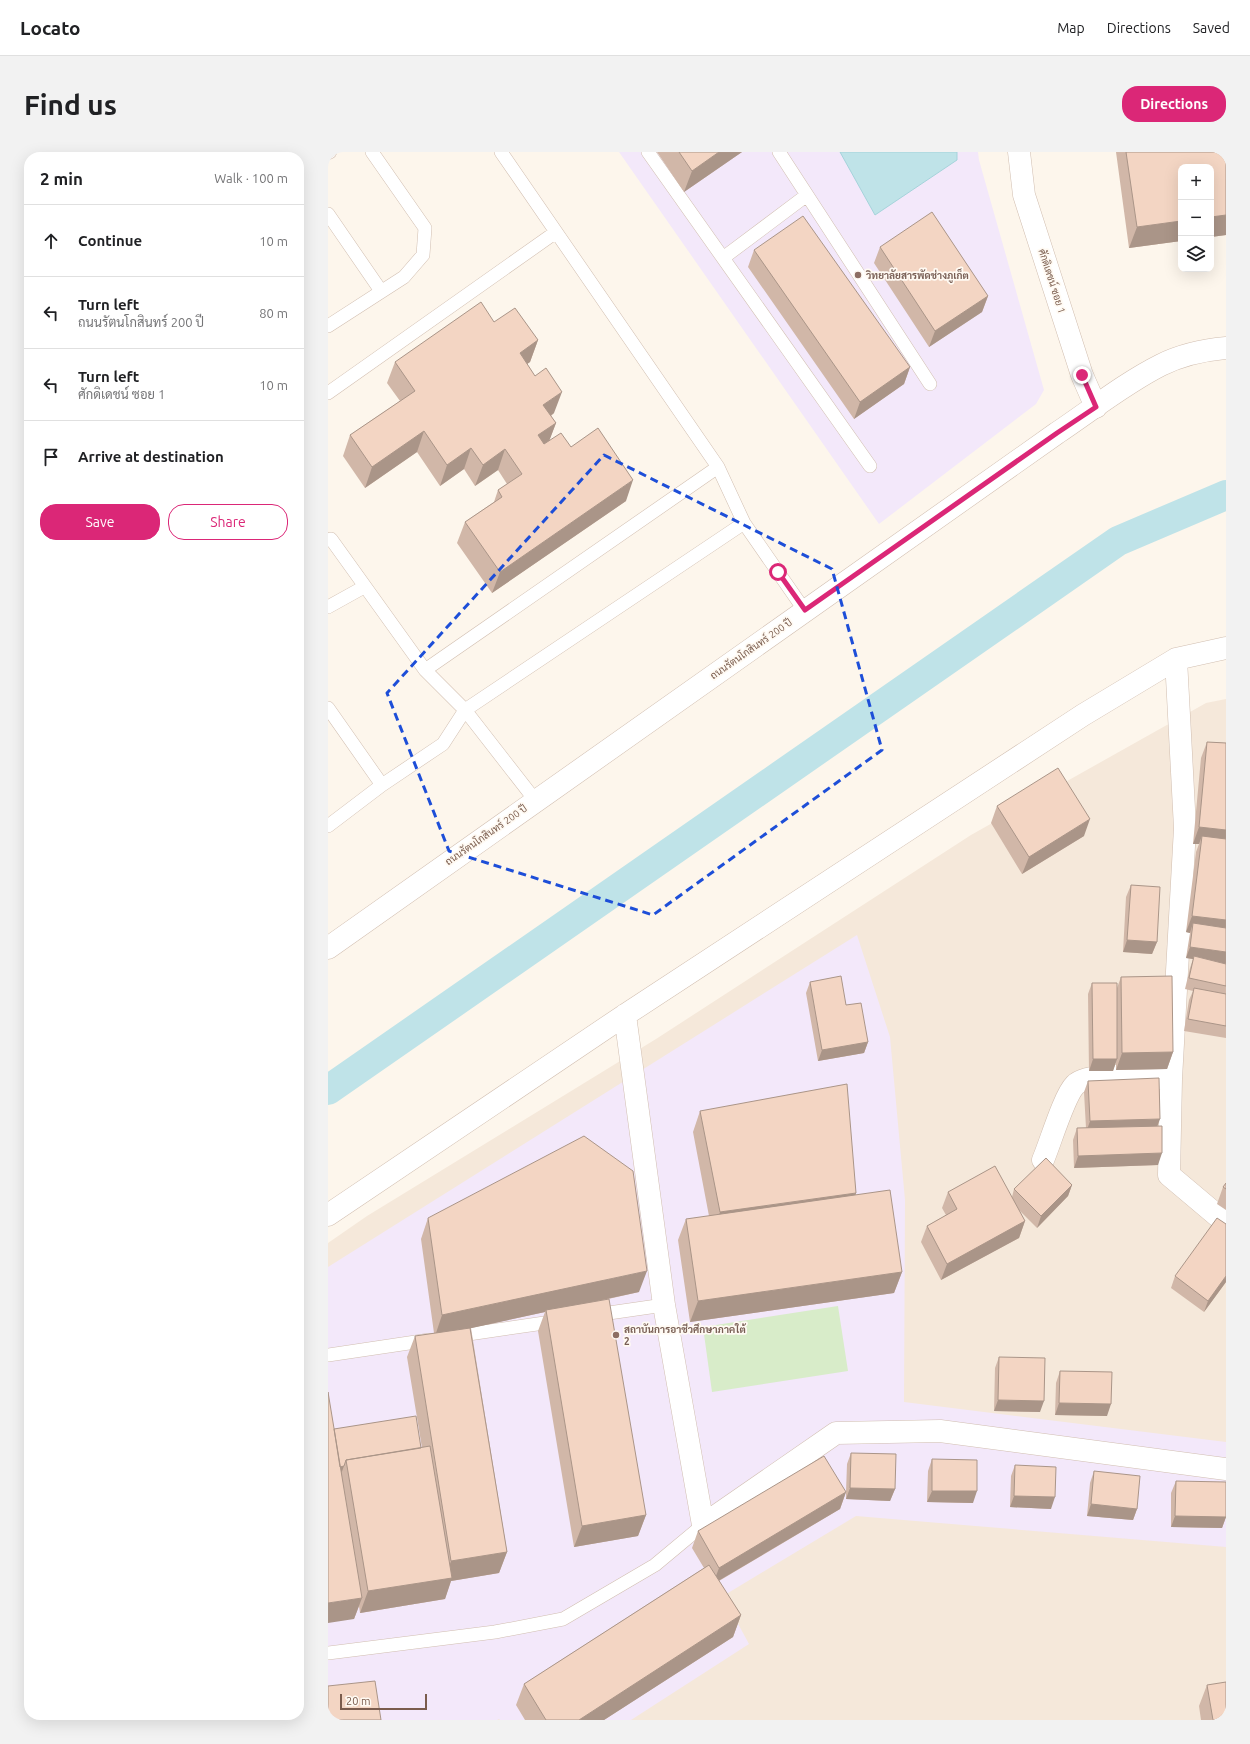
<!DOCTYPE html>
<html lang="en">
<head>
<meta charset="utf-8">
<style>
  body { margin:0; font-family:Ubuntu,Sarabun,sans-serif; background:#f2f2f2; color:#202124 }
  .controls { position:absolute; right:12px; top:12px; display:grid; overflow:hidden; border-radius:8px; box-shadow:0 4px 16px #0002 }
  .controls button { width:36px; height:36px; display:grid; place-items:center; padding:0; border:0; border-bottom:1px solid #e0e0e0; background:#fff; color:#202124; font:20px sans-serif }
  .scale { position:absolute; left:12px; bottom:10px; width:87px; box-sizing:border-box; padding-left:4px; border:2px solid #7a5c4d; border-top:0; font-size:11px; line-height:14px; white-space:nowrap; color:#7a5c4d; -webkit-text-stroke:3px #fffaf3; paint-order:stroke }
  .stop { position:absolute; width:12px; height:12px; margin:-9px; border:3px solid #db2777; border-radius:50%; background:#fff }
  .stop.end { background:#db2777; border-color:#fff; box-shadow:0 1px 4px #0008 }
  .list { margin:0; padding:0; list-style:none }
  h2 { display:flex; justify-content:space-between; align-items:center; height:52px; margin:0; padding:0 16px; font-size:17px }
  h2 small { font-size:13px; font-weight:400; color:#757577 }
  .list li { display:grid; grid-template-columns:26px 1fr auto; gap:12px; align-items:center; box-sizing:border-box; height:72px; padding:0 16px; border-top:1px solid #e0e0e0 }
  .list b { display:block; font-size:15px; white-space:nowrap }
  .list p { margin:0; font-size:13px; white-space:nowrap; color:#757577 }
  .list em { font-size:13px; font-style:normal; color:#757577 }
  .actions { display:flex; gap:8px; padding:12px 16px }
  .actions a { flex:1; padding:9px 0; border:1px solid #db2777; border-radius:16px; text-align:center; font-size:14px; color:#db2777 }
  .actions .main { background:#db2777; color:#fff }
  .icon { flex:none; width:22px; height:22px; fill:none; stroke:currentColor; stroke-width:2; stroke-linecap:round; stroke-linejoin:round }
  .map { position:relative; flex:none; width:898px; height:1568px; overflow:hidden; border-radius:16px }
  header { display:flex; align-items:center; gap:24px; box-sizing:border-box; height:56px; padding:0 20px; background:#fff; border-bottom:1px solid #e0e0e0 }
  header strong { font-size:19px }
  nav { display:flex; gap:22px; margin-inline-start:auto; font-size:14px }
  .intro { display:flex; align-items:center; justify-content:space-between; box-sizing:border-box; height:96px; padding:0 24px }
  h1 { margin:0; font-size:28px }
  .button { padding:10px 18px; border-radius:16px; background:#db2777; color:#fff; font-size:14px; font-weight:700 }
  main { display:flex; gap:24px; padding:0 24px }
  aside { flex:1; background:#fff; border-radius:16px; box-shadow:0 4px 16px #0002 }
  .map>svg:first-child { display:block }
</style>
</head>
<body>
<header>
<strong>Locato</strong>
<nav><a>Map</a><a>Directions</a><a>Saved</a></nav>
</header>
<div class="intro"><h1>Find us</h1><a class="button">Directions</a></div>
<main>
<aside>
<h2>2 min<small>Walk · 100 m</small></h2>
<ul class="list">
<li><svg class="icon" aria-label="ahead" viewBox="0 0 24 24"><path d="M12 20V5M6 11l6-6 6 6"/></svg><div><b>Continue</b></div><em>10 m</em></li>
<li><svg class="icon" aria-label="left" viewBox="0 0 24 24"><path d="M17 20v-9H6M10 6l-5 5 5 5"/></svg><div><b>Turn left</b><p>ถนนรัตนโกสินทร์ 200 ปี</p></div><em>80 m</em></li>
<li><svg class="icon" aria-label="left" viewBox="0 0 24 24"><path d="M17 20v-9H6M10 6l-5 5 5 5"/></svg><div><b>Turn left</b><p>ศักดิเดชน์ ซอย 1</p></div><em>10 m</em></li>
<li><svg class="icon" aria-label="arrive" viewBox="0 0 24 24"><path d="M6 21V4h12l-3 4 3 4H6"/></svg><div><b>Arrive at destination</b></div></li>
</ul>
<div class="actions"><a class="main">Save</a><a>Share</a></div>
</aside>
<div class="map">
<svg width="898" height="1568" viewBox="0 0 898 1568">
  <rect width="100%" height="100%" fill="#fdf6ec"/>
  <!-- residential -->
  <path fill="#f5e8da" d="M 898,547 L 898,1568 L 0,1568 L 0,1091 L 39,1064 L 328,887 L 643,683 L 878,551 Z"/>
  <!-- education -->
  <path fill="#f3e8fa" d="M 291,0 L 650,0 L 651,8 L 716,238 L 708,252 L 551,372 Z
    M 529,783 L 562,885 L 577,1048 L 576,1250 L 898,1290 L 898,1395 L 528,1364 L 395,1444 L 421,1492 L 303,1568 L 172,1568 L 171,1567 L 169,1568 L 0,1568 L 0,1115 Z"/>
  <!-- green -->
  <path fill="#d8ecc9" d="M 510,1154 L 520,1219 L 384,1240 L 375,1175 Z"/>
  <!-- water -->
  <path fill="#bfe3e8" stroke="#a5d3da" d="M 512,0 L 629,0 L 629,8 L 547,63 Z"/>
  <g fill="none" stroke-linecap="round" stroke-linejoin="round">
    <!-- canal -->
    <path stroke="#bfe3e8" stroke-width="30" d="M 0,938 L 790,389 L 898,343"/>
    <!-- service casing -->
    <g stroke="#d1beb0" stroke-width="14">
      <path id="service" d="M 173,0 L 390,315 L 416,371 L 477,459
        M 320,0 L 542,314
        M 451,0 L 602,232
        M 0,1 L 2,0
        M 0,62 L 53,139
        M 395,106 L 479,43
        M 0,174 L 76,125 L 95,103 L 97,76 L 44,0
        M 0,241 L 228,80
        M 0,388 L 3,387 L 97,518 L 137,558 L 207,648
        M 0,455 L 36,435
        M 97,518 L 390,315
        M 0,556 L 54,633
        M 0,674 L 54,633 L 115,592 L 137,558 L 416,371
        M 267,1163 L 336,1153
        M 127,1184 L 230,1169
        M 0,1203 L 101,1188
        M 0,1501 L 167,1480 L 235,1467 L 327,1413 L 375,1373"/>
    </g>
    <!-- minor casing -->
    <g stroke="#d1beb0" stroke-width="23">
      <path id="minor" d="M 691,0 L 696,43 L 754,223 L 768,255
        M 848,507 L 857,676 L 843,927 L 841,1023 L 898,1071
        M 297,863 L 336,1153 L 375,1373 L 508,1281 L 612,1279 L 898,1317
        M 715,1008 C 722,992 736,944 747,933 C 762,918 822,926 843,927
        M 0,1063 L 297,863 L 755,563 L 848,507 L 898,496"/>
    </g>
    <!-- tertiary casing -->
    <g stroke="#d1beb0" stroke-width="23">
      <path id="tertiary" d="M 0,796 L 729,281 C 762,259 797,231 833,213 C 853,203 876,198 898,196"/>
    </g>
    <!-- service -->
    <use href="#service" stroke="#fff" stroke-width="13"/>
    <!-- minor -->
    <use href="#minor" stroke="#fff" stroke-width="22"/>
    <!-- tertiary -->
    <use href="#tertiary" stroke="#fff" stroke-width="22"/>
  </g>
  <!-- wall -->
  <path fill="#d1b7a8" d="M 329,0 L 414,0 L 356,40 Z
    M 788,0 L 898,0 L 898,83 L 883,85 L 883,15 L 853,15 L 853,89 L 801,96 Z
    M 552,95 L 660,144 L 654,160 L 601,195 L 546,111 Z
    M 426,98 L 582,215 L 576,232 L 526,267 L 420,115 Z
    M 166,170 L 210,188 L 202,210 L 199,212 L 226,261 L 223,264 L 228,271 L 221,289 L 243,295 L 298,349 L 164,441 L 129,391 L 137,370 L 166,350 L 170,338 L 179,332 L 170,318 L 147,334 L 136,317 L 112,334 L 89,300 L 37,336 L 15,304 L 22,283 L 72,249 L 59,231 L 67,210 Z
    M 879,590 L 898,591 L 898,886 L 856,879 L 861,848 L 865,839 L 857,837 L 862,816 L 865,807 L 858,806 L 862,781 L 858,780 L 868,700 L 871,692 L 865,692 L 873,606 Z
    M 669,654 L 756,684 L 694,722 L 663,671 Z
    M 803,733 L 829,790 L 824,802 L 795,800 L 798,745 Z
    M 793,825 L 845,900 L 839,917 L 788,918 L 788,910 L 785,919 L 761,919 L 760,842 L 764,831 L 789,836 Z
    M 482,830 L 518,853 L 540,890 L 536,901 L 490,909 L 478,841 Z
    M 760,929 L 830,974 L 830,1013 L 746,1016 L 745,988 L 749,976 L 758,976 L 756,940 Z
    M 372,959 L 528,1041 L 528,1043 L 574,1120 L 566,1141 L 362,1170 L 350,1088 L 358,1067 L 381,1064 L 365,980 Z
    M 898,1031 L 898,1058 L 889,1052 L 895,1035 Z
    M 744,1033 L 740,1044 L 709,1076 L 691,1058 L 697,1069 L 691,1086 L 613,1128 L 593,1090 L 599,1074 L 618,1063 L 614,1056 L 620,1040 L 684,1045 L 686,1037 Z
    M 100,1066 L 311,1140 L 267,1150 L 318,1363 L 310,1384 L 246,1395 L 210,1179 L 217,1160 L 143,1176 L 179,1400 L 171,1421 L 123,1429 L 117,1447 L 32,1461 L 31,1454 L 26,1467 L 6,1277 L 94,1296 L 79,1205 L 87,1184 L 106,1181 L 93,1087 Z
    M 847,1124 L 898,1130 L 876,1160 L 843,1136 Z
    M 671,1205 L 712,1260 L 666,1259 L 667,1216 Z
    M 732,1219 L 779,1264 L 727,1263 L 728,1231 Z
    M 523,1301 L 567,1337 L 562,1349 L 518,1347 L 518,1340 L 512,1357 L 391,1429 L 413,1463 L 405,1485 L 276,1568 L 197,1568 L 188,1553 L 196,1532 L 376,1416 L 364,1396 L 370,1379 L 518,1340 L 519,1312 Z
    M 604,1307 L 645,1351 L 599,1350 L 600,1319 Z
    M 687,1313 L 723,1357 L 682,1355 L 683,1324 Z
    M 766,1319 L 809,1357 L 805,1368 L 759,1364 L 762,1331 Z
    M 848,1329 L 898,1365 L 894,1376 L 843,1375 L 843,1341 Z
    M 879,1533 L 898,1568 L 873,1568 L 871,1554 Z"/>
  <!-- shaded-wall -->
  <path fill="#aa9588" d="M 391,0 L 414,0 L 356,40 L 364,19 Z
    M 898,63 L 898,83 L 883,85 L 883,65 Z
    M 853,69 L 853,89 L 801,96 L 809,75 Z
    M 660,144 L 654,160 L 601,195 L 607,179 Z
    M 210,188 L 202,210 L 184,222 L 192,201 Z
    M 582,215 L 576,232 L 526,267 L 532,250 Z
    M 234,240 L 226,261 L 208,274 L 215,253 Z
    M 228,271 L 220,292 L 202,304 L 210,283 Z
    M 96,279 L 89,300 L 37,336 L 44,315 Z
    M 143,296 L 136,317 L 112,334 L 119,313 Z
    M 177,297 L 170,318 L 147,334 L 155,313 Z
    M 305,328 L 298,349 L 164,441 L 172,420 Z
    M 762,667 L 756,684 L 694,722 L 701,705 Z
    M 871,675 L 898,678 L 898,695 L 874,684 L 871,692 L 865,692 Z
    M 864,764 L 898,768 L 898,785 L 865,771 L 862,781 L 858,780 Z
    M 799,788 L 829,790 L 824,802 L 795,800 Z
    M 862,795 L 898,800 L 898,812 L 866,804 L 865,807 L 858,806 Z
    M 540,890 L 536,901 L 490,909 L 494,898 Z
    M 845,900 L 839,917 L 788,918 L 794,901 Z
    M 765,907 L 789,907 L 785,919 L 761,919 Z
    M 832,967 L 828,978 L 758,981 L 762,969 Z
    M 834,1001 L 830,1013 L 746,1016 L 750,1004 Z
    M 744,1033 L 740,1044 L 709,1076 L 713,1064 Z
    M 528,1041 L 521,1062 L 385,1081 L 392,1060 Z
    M 697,1069 L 691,1086 L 613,1128 L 619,1112 Z
    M 319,1119 L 311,1140 L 218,1160 L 218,1158 L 217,1160 L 107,1184 L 114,1163 Z
    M 574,1120 L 566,1141 L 362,1170 L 370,1149 Z
    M 898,1124 L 898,1130 L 876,1160 L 880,1149 Z
    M 670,1248 L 716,1249 L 712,1260 L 666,1259 Z
    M 731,1251 L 783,1252 L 779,1264 L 727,1263 Z
    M 16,1314 L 12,1325 L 11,1315 Z
    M 522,1336 L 567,1337 L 562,1349 L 518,1347 Z
    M 604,1339 L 649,1339 L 645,1351 L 599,1350 Z
    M 518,1340 L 512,1357 L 385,1432 L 391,1416 Z
    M 686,1344 L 727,1345 L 723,1357 L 682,1355 Z
    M 763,1352 L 809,1357 L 805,1368 L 759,1364 Z
    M 318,1363 L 310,1384 L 246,1395 L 254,1374 Z
    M 847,1364 L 898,1365 L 894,1376 L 843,1375 Z
    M 179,1400 L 171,1421 L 123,1429 L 117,1447 L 32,1461 L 40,1439 L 117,1427 L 123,1409 Z
    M 34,1446 L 26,1467 L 0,1471 L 0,1451 Z
    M 413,1463 L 405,1485 L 276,1568 L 251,1568 Z"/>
  <!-- building -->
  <path fill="#f3d5c3" stroke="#aa9588" d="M 351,0 L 391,0 L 364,19 Z
    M 798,0 L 898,0 L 898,63 L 883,65 L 883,15 L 853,15 L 853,69 L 809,75 Z
    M 604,60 L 660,144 L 607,179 L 552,95 Z
    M 475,64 L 582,215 L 532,250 L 426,98 Z
    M 153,150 L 166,170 L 187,156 L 210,188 L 192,201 L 207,224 L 218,216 L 234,240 L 215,253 L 228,271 L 210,283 L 216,292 L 233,281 L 243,295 L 270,276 L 305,328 L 172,420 L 137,370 L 174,345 L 170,338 L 194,322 L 177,297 L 155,313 L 143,296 L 119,313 L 96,279 L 44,315 L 22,283 L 87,239 L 67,210 Z
    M 879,590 L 898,591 L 898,678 L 871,675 Z
    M 730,616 L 762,667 L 701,705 L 669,654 Z
    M 874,684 L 898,687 L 898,768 L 864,764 Z
    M 803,733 L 832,735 L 829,790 L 799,788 Z
    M 865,771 L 898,776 L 898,800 L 862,795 Z
    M 866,804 L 898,812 L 898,834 L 861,826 Z
    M 513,824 L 518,853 L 533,851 L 540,890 L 494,898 L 482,830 Z
    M 844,824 L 845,900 L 794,901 L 793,825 Z
    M 764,831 L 789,831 L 789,907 L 765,907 Z
    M 866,836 L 898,842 L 898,874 L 860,867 Z
    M 831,926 L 832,967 L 762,969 L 760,929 Z
    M 519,932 L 528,1041 L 392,1060 L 372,959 Z
    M 834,974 L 834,1001 L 750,1004 L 749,976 Z
    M 256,984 L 305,1019 L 319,1119 L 114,1163 L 100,1066 Z
    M 718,1006 L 744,1033 L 713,1064 L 686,1037 Z
    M 667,1014 L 697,1069 L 619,1112 L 599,1074 L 629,1057 L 620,1040 Z
    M 898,1031 L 898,1037 L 895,1035 Z
    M 562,1038 L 574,1120 L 370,1149 L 358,1067 Z
    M 889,1066 L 898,1072 L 898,1124 L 880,1149 L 847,1124 Z
    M 281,1147 L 318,1363 L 254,1374 L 218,1158 Z
    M 142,1176 L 179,1400 L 123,1409 L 87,1184 Z
    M 671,1205 L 717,1206 L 716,1249 L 670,1248 Z
    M 732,1219 L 784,1220 L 783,1252 L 731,1251 Z
    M 0,1240 L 34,1446 L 0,1451 Z
    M 88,1264 L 93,1296 L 18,1308 L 16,1314 L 12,1315 L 6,1277 Z
    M 102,1294 L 124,1426 L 40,1439 L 18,1308 Z
    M 523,1301 L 568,1302 L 567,1337 L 522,1336 Z
    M 496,1304 L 518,1340 L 391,1416 L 370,1379 Z
    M 604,1307 L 649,1308 L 649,1339 L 604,1339 Z
    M 687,1313 L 728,1315 L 727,1345 L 686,1344 Z
    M 766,1319 L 812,1324 L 809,1357 L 763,1352 Z
    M 848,1329 L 898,1330 L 898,1365 L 847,1364 Z
    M 381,1413 L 413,1463 L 251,1568 L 218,1568 L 196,1532 Z
    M 47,1529 L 53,1568 L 0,1568 L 0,1534 Z
    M 898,1530 L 898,1568 L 885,1568 L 879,1533 Z"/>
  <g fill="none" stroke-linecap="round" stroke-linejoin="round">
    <!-- route -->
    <path stroke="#db2777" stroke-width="5" d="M 450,420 L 477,458 L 729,281 L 768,255 L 754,223"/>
  </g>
  <!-- marked area -->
  <path fill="none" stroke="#1d4ed8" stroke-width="3" stroke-dasharray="8 5" stroke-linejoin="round" d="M 276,303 L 504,417 L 554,598 L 325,763 L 121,699 L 59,541 Z"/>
  <!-- markers -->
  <g fill="#8d6e63" stroke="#fffaf3" stroke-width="1.5">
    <circle cx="530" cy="123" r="4"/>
    <circle cx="288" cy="1183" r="4"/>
  </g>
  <g text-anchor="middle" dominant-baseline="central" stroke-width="3.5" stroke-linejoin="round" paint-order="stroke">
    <!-- education labels -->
    <g font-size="10" font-weight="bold" fill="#785e54" stroke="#fffaf3" text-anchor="start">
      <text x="538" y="123">วิทยาลัยสารพัดช่างภูเก็ต</text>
      <text x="296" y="1177">สถาบันการอาชีวศึกษาภาคใต้<tspan x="296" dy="12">2</tspan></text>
    </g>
    <!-- street labels -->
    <g font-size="10" fill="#7a5c4d" stroke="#fffaf3">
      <text transform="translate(724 129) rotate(72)">ศักดิเดชน์ ซอย 1</text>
      <text transform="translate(423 497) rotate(-35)">ถนนรัตนโกสินทร์ 200 ปี</text>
      <text transform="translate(158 683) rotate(-35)">ถนนรัตนโกสินทร์ 200 ปี</text>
    </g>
  </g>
</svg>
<div class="controls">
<button>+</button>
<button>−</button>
<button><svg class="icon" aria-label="layers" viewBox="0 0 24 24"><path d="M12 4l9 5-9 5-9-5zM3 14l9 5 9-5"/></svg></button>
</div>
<div class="scale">20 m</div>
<div class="stop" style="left:450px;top:420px"></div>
<div class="stop end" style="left:754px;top:223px"></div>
</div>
</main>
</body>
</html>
